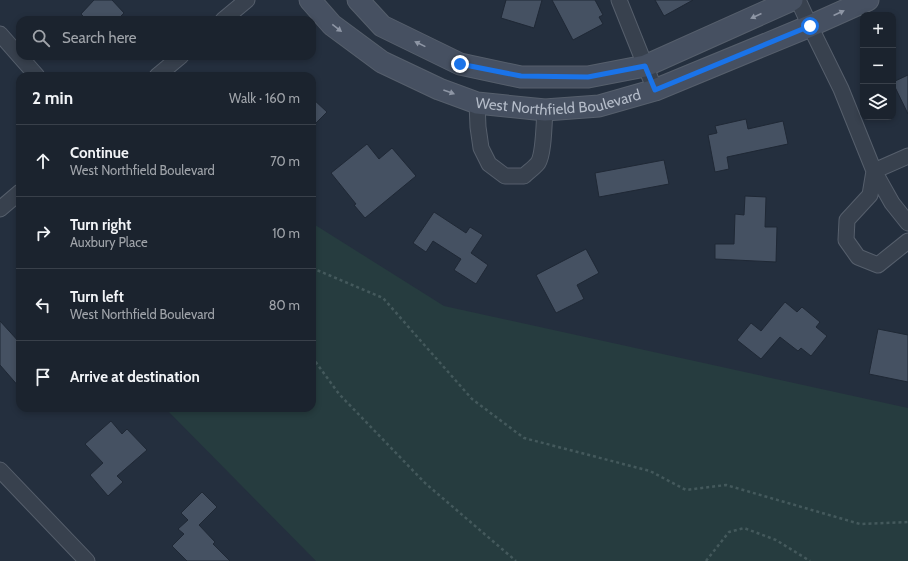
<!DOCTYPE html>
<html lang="en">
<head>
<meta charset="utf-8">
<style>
  body { margin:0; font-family:Cabin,sans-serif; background:#282f3a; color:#f1f3f6 }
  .controls { position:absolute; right:12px; top:12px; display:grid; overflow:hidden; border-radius:8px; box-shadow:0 2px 6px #0003 }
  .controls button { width:36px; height:36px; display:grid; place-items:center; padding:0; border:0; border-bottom:1px solid #39404a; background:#1b232e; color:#f1f3f6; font:20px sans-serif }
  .stop { position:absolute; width:12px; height:12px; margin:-9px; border:3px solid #1a73e8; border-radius:50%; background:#fff }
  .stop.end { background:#1a73e8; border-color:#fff; box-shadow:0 1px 4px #0008 }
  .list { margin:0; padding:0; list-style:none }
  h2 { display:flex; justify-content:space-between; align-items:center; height:52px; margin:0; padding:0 16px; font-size:17px }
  h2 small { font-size:13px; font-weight:400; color:#a0a4aa }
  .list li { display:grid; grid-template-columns:26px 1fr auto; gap:12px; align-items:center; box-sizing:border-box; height:72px; padding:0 16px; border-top:1px solid #39404a }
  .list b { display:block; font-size:15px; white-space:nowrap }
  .list p { margin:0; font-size:13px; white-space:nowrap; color:#a0a4aa }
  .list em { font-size:13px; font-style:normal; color:#a0a4aa }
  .icon { flex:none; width:22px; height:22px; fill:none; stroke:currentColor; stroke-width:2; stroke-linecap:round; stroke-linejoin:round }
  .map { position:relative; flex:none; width:908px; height:561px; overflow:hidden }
  .search { position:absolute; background:#1b232e; box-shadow:0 2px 6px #0003; left:16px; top:16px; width:300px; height:44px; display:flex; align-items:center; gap:10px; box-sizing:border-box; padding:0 14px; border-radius:12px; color:#a0a4aa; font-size:15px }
  .panel { position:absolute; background:#1b232e; box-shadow:0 2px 6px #0003; left:16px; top:72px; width:300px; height:340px; border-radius:12px }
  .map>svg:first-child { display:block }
</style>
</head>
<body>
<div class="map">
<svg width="908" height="561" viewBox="0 0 908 561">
  <rect width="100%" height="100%" fill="#242f3e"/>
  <!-- green -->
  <path fill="#263c3f" d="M 312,223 L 444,306 L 908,408 L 908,561 L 316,561 L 165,408 L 312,408 Z"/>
  <!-- building -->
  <path fill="#455162" stroke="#1f2835" d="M 94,0 L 112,0 L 124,13 L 117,20 L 87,20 L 81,14 Z
    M 506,0 L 542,0 L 534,28 L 501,18 Z
    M 552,0 L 595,0 L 603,15 L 599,17 L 603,24 L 573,40 Z
    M 655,0 L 693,0 L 664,16 Z
    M 908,75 L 908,114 L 893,83 L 893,82 Z
    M 312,98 L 327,112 L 312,127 Z
    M 746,119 L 748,129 L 783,121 L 788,144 L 727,157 L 729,169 L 715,172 L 708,135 L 717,133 L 715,126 Z
    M 367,144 L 379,159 L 392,148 L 416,176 L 365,218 L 354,205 L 356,204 L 331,173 Z
    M 664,160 L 669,184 L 599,197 L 595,173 Z
    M 745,196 L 766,197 L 765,227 L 777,227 L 776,262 L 715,259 L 715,244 L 734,244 L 735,214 L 744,215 Z
    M 434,212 L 466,233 L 470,227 L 483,235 L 471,253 L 488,265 L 476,284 L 454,270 L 461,259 L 433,241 L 426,252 L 413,243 Z
    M 586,249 L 599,273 L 577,285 L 584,299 L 556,313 L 536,275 Z
    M 785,302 L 797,312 L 802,307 L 820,322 L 816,327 L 827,336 L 811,356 L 801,348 L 798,351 L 780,337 L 761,359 L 737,340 L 751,323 L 761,331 Z
    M 0,321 L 20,343 L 20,388 L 0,365 Z
    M 878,329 L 908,335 L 908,382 L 869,374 Z
    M 111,421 L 122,434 L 127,429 L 147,450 L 117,476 L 123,482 L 108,496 L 90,475 L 103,463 L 85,444 Z
    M 202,492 L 217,507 L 199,525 L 215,542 L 213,544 L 230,561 L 187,561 L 172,546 L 184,534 L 178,529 L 188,520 L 181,513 Z"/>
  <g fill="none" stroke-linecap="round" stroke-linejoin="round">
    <!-- street casing -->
    <g stroke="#565f6c" stroke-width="17">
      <path id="street" d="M 619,0 L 655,90
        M 798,0 L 810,26 L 841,89 L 874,171 L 892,203 L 908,223
        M 223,20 L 247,0
        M 0,34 L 37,76
        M 157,76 L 181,56
        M 477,103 L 478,127 L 481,148 L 489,164 L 505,176 L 524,176 C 528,172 534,168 538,163 C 544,154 544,121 545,110
        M 908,156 L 874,171 L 870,195 L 847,220 L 846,240 L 858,257 L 878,265 L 908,241
        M 0,209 L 20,192
        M 0,470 L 87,561"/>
    </g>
    <!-- secondary casing -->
    <g stroke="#565f6c" stroke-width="23">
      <g id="secondary">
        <path id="s1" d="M 310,0 L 332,25 L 382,62 L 439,89 L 477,103 L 545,110 L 599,106 L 655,90 L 810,26 L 868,0"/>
        <path d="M 358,0 L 382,26 L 460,64 L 521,77 L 588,77 L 645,66 L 792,0"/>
      </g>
    </g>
    <!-- path -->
    <path stroke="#44595c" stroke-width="2.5" stroke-dasharray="3 3" stroke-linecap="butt" d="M 312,268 L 383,298 L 472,399 L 524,438 L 650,471 L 686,490 L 726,485 L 860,524 L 908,522
      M 312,357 L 339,394 L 425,483 L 516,561
      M 706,561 L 729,532 L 744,528 L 776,540 L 810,561"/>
    <!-- street -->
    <use href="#street" stroke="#38414e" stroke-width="15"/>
    <!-- secondary -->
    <use href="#secondary" stroke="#465061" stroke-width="21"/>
  </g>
  <!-- one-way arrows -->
  <defs><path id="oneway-solid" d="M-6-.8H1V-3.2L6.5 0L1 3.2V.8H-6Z"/></defs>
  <g fill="#8e96a5">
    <use href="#oneway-solid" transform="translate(839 13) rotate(-25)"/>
    <use href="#oneway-solid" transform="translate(756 16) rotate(156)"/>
    <use href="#oneway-solid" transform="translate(337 28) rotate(38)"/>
    <use href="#oneway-solid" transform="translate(420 44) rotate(-154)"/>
    <use href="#oneway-solid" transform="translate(449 92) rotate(20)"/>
  </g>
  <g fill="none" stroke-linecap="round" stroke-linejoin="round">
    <!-- route -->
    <path stroke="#1a73e8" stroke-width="5" d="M 460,64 L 521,76 L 588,77 L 645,66 L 655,90 L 810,26"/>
  </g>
  <g text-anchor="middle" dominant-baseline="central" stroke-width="4" stroke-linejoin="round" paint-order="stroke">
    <!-- street labels -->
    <g font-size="15" fill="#b4bcc9" stroke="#1d2633">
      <text stroke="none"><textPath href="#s1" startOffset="281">West Northfield Boulevard</textPath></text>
    </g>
  </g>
</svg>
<div class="controls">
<button>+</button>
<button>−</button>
<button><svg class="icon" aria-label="layers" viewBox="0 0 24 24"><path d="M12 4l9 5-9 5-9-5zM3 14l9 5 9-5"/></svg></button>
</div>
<div class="stop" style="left:810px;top:26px"></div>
<div class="stop end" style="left:460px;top:64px"></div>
<div class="search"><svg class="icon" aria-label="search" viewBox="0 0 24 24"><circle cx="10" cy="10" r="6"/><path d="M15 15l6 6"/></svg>Search here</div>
<section class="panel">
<h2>2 min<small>Walk · 160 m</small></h2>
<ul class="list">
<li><svg class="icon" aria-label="ahead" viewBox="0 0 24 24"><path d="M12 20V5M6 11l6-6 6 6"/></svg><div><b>Continue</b><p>West Northfield Boulevard</p></div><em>70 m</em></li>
<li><svg class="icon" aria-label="right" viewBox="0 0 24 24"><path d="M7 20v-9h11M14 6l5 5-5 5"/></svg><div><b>Turn right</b><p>Auxbury Place</p></div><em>10 m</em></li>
<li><svg class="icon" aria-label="left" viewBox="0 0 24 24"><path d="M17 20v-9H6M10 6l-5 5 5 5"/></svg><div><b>Turn left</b><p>West Northfield Boulevard</p></div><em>80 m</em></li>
<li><svg class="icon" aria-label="arrive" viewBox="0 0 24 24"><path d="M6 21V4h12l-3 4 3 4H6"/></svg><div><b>Arrive at destination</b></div></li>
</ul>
</section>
</div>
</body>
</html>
